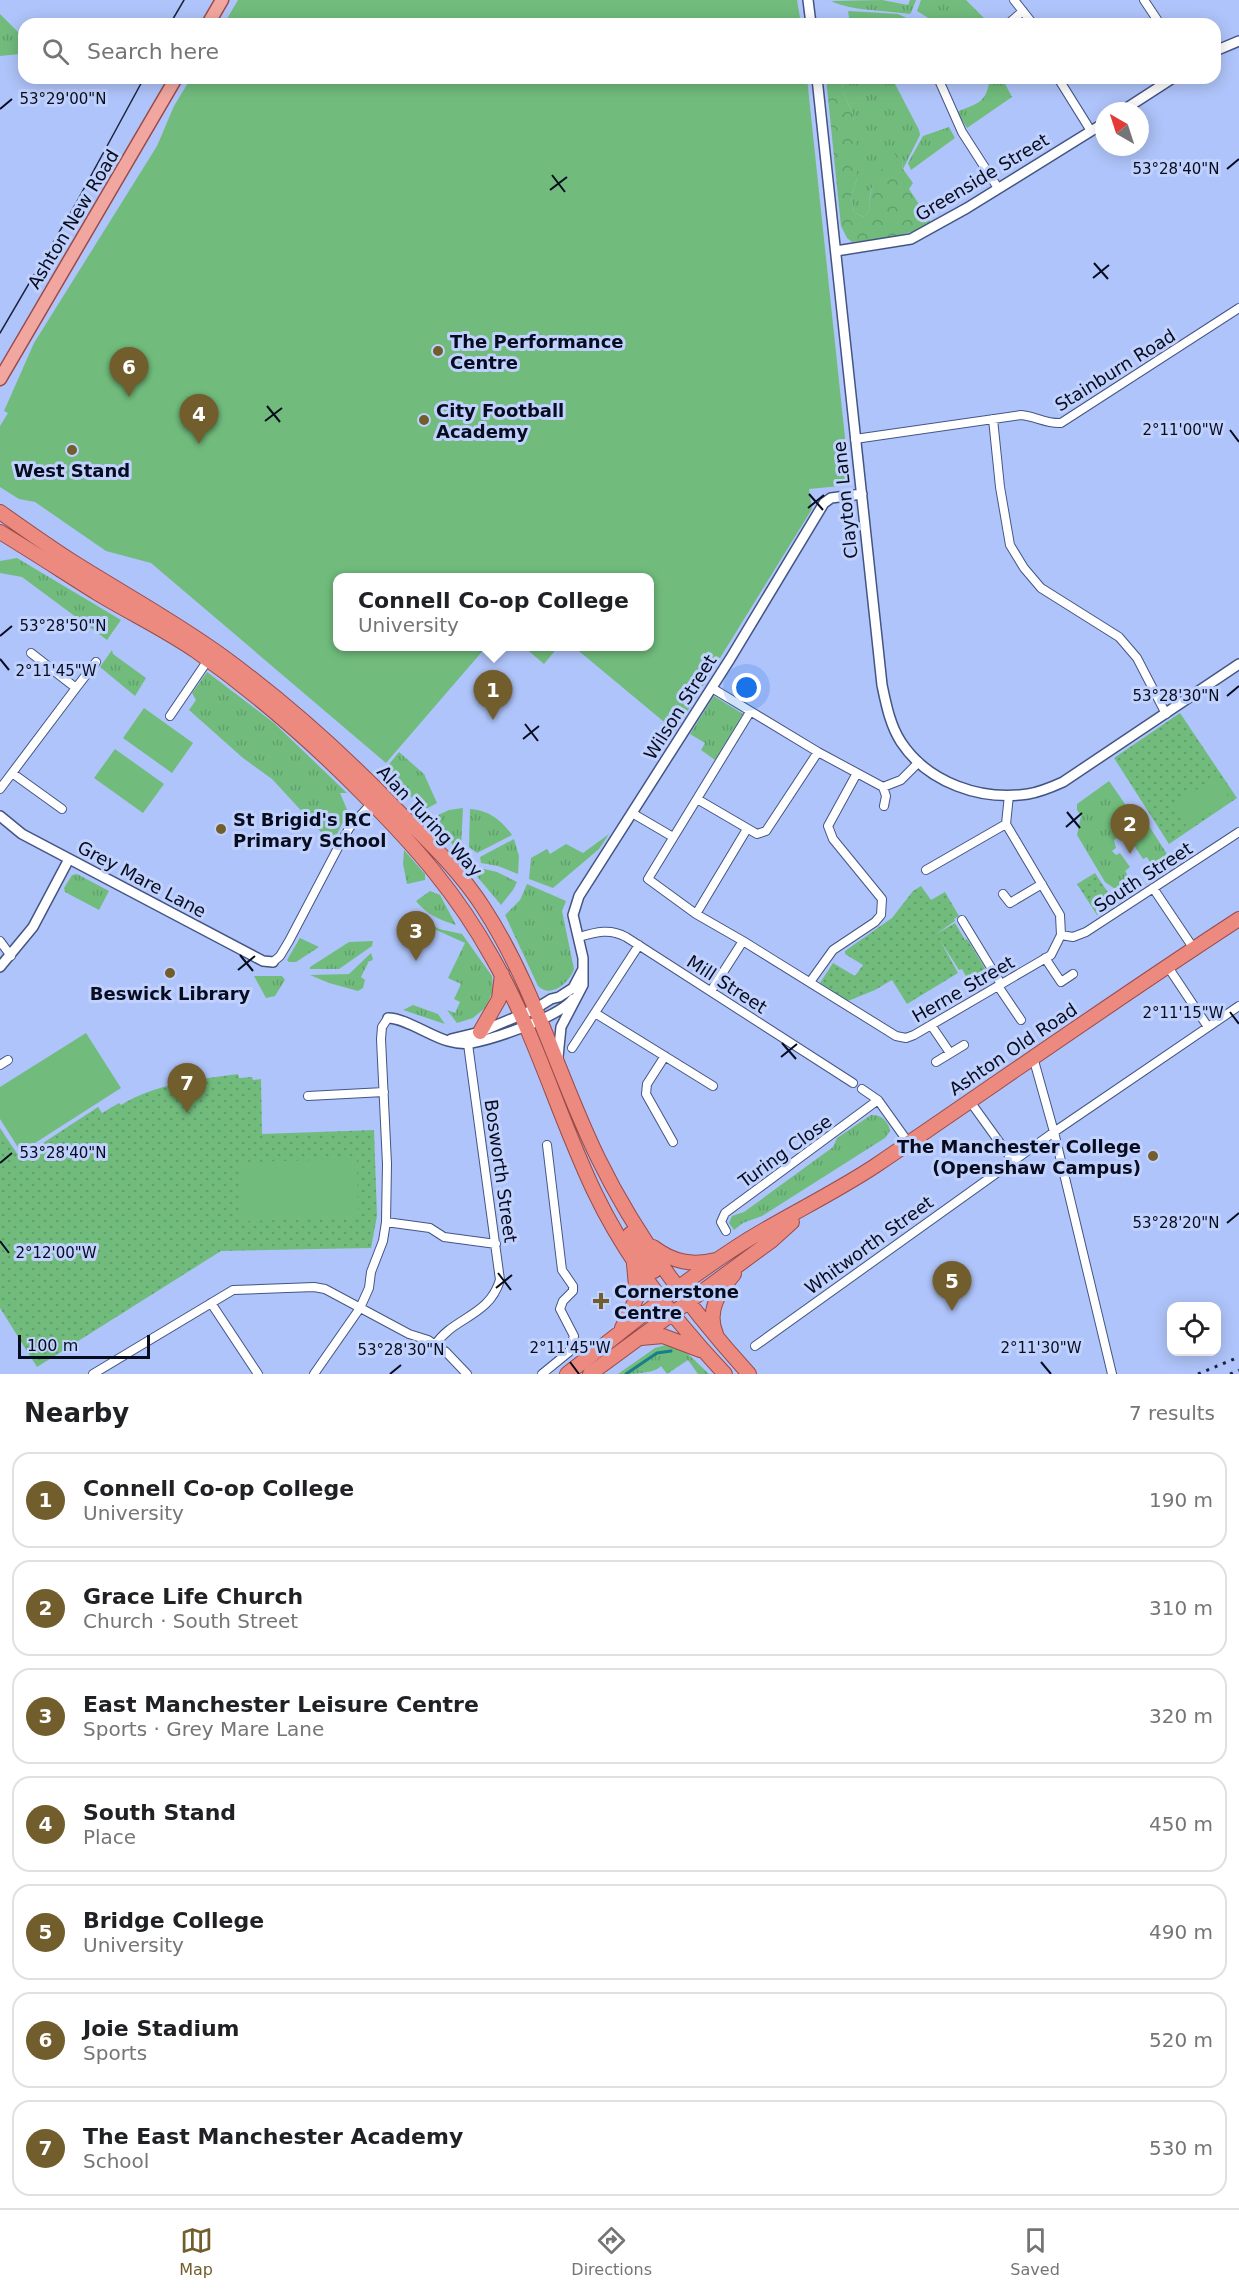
<!DOCTYPE html>
<html lang="en">
<head>
<meta charset="utf-8">
<style>
  body { margin:0; font-family:"DejaVu Sans",sans-serif; background:#f6f6f6; color:#202124 }
  .controls { position:absolute; right:18px; bottom:18px; display:grid; overflow:hidden; border-radius:12px; box-shadow:0 3px 15px #0003 }
  .controls button { width:54px; height:54px; display:grid; place-items:center; padding:0; border:0; border-bottom:2px solid #e0e0e0; background:#fff; color:#202124; font:30px sans-serif }
  .compass { position:absolute; left:1095px; top:102px; width:54px; height:54px; border-radius:50%; background:#fff; box-shadow:0 3px 15px #0003; rotate:321deg }
  .scale { position:absolute; left:18px; bottom:15px; width:132px; box-sizing:border-box; padding-left:6px; border:3px solid #070c1e; border-top:0; font-size:16px; line-height:21px; white-space:nowrap; color:#070c1e; -webkit-text-stroke:4px #c0d1fd; paint-order:stroke }
  .you { position:absolute; left:747px; top:688px; width:21px; height:21px; margin:-15px; border:4px solid #fff; border-radius:50%; background:#1a73e8; box-shadow:0 0 0 9px #1a73e833 }
  .badge { display:grid; place-items:center; width:39px; height:39px; border-radius:50%; background:#725e2d; color:#fff; font-size:20px; font-weight:700 }
  .pin { position:absolute; translate:-50% -50px; filter:drop-shadow(0 2px 3px #0008) }
  .pin::after { content:''; position:absolute; top:32px; width:21px; height:18px; background:inherit; clip-path:polygon(0 0,100% 0,50% 100%) }
  .popup { position:absolute; left:333px; top:573px; width:321px; height:78px; box-sizing:border-box; display:grid; place-content:center; border-radius:12px; background:#fff; filter:drop-shadow(0 2px 4px #0005); font-size:20px; white-space:nowrap; color:#757577 }
  .popup b { font-size:22px; color:#202124 }
  .popup::after { content:''; position:absolute; left:50%; top:100%; margin-left:-12px; border:12px solid transparent; border-top-color:#fff }
  .list { margin:0; padding:0; list-style:none }
  h2 { display:flex; justify-content:space-between; align-items:center; height:78px; margin:0; padding:0 24px; font-size:26px }
  h2 small { font-size:20px; font-weight:400; color:#757577 }
  .list li { display:grid; grid-template-columns:39px 1fr auto; gap:18px; align-items:center; box-sizing:border-box; height:96px; margin:0 12px 12px; padding:0 12px; border:2px solid #e0e0e0; border-radius:18px }
  .list b { display:block; font-size:22px; white-space:nowrap }
  .list p { margin:0; font-size:20px; white-space:nowrap; color:#757577 }
  .list em { font-size:20px; font-style:normal; color:#757577 }
  .icon { flex:none; width:33px; height:33px; fill:none; stroke:currentColor; stroke-width:2; stroke-linecap:round; stroke-linejoin:round }
  .map { position:relative; flex:none; width:1239px; height:1374px; overflow:hidden }
  .search { position:absolute; background:#fff; box-shadow:0 3px 15px #0003; left:18px; right:18px; top:18px; height:66px; display:flex; align-items:center; gap:15px; box-sizing:border-box; padding:0 21px; border-radius:18px; color:#757577; font-size:22px }
  .sheet { height:834px; background:#fff }
  nav { display:flex; justify-content:space-around; align-items:center; box-sizing:border-box; height:84px; border-top:2px solid #e0e0e0; background:#fff; font-size:16px; color:#757577 }
  nav a { display:grid; justify-items:center; gap:3px }
  nav .on { color:#725e2d }
  .map>svg:first-child { display:block }
</style>
</head>
<body>
<div class="map">
<svg width="1239" height="1374" viewBox="0 0 1239 1374">
  <defs>
    <pattern id="grass-tufts" width="24" height="20" patternUnits="userSpaceOnUse" patternTransform="scale(1.5)"><rect width="24" height="20" fill="#71bc7d"/><path d="M3 7l-1-3M5 7V3M7 7l1-3M15 17l-1-3M17 17v-4M19 17l1-3" fill="none" stroke="#60a06c"/></pattern>
    <pattern id="forest-crowns" width="20" height="18" patternUnits="userSpaceOnUse" patternTransform="scale(1.5)"><rect width="20" height="18" fill="#71bc7d"/><path d="M2 6a3 3 0 1 1 6 0M12 15a3 3 0 1 1 6 0" fill="none" stroke="#60a06c"/></pattern>
    <pattern id="park-dots" width="8" height="8" patternUnits="userSpaceOnUse" patternTransform="scale(1.5)"><rect width="8" height="8" fill="#71bc7d"/><path d="M2 2h.1M6 6h.1" fill="none" stroke="#60a06c" stroke-width="1.8" stroke-linecap="round"/></pattern>
  </defs>
  <rect width="100%" height="100%" fill="#afc4fa"/>
  <!-- grass -->
  <path fill="url(#grass-tufts)" d="M 882,0 L 908,5 L 910,0 L 916,0 L 911,13 L 909,14 C 885,10 851,11 831,1 Z
    M 921,0 L 966,0 L 990,24 L 938,24 L 917,11 Z
    M 848,11 L 898,14 L 911,20 L 909,24 L 850,24 Z
    M 0,14 L 24,38 L 24,51 L 20,54 L 0,56 Z
    M 842,78 L 892,78 L 919,130 L 920,135 L 903,169 L 902,159 L 888,161 C 877,182 868,183 870,209 L 864,217 L 854,212 L 851,197 L 857,179 L 853,114 L 843,92 Z
    M 990,78 L 1002,78 L 1012,97 L 967,128 L 957,112 C 979,102 986,104 990,78 Z
    M 949,127 L 955,138 L 911,170 L 908,163 L 923,136 Z
    M 17,558 L 121,620 L 107,640 L 22,577 L 0,573 L 0,561 Z
    M 112,650 L 113,654 L 146,678 L 135,696 L 100,667 Z
    M 207,672 L 274,723 L 347,793 L 340,793 L 348,812 L 332,844 L 272,779 L 243,758 L 189,710 L 196,700 L 192,693 Z
    M 714,696 L 743,714 L 715,760 L 701,750 L 705,743 L 690,734 Z
    M 399,752 L 424,774 L 437,803 L 426,809 L 382,773 Z
    M 1109,781 L 1132,814 L 1140,812 L 1167,854 L 1163,861 L 1151,864 L 1147,857 L 1143,859 L 1133,844 L 1137,841 L 1134,836 L 1126,837 L 1124,833 L 1114,840 L 1116,848 L 1112,851 L 1116,855 L 1120,853 L 1130,867 L 1125,871 L 1132,882 L 1118,891 L 1105,882 L 1077,835 L 1081,816 L 1077,810 L 1077,804 Z
    M 463,808 L 461,847 L 456,850 L 434,817 L 449,810 Z
    M 470,809 C 489,810 501,820 512,835 L 477,853 L 469,847 Z
    M 609,834 L 599,849 L 553,888 L 529,879 L 531,858 L 547,849 L 550,854 L 566,844 L 583,853 Z
    M 514,839 L 519,856 L 518,874 L 498,866 L 481,863 L 480,857 Z
    M 404,850 L 425,874 L 425,880 L 407,884 L 403,864 Z
    M 480,868 L 497,872 L 517,882 L 513,890 L 501,905 L 475,874 Z
    M 77,874 L 109,891 L 99,910 L 65,892 L 64,888 L 72,875 Z
    M 527,884 L 566,901 L 562,911 L 574,969 C 570,982 551,999 538,986 L 505,915 L 520,900 Z
    M 430,891 L 440,895 L 456,925 C 440,920 426,914 416,901 Z
    M 415,913 L 422,919 L 439,929 L 462,934 L 492,976 L 493,991 L 485,1008 L 473,1018 L 457,1023 L 447,1010 L 455,1013 L 460,1002 L 454,999 L 461,984 L 448,978 L 465,943 L 412,919 Z
    M 300,938 L 319,947 L 296,962 L 289,962 L 287,960 Z
    M 373,941 L 372,946 L 339,969 L 310,969 L 310,967 L 349,942 Z
    M 371,953 L 373,959 L 371,961 L 369,961 L 361,977 L 365,980 L 363,988 L 358,991 L 329,983 L 310,975 L 349,974 Z
    M 254,976 L 282,976 L 285,980 L 275,996 L 266,998 Z
    M 413,1005 L 438,1014 L 445,1024 L 403,1010 Z
    M 871,1115 C 881,1114 889,1122 890,1131 L 885,1138 L 762,1216 L 743,1223 L 734,1230 L 729,1223 L 732,1216 L 744,1212 L 833,1147 L 837,1138 Z
    M 666,1345 L 686,1352 L 709,1374 L 698,1374 L 688,1360 L 667,1374 L 661,1366 C 654,1374 631,1374 618,1374 L 655,1348 Z"/>
  <!-- forest -->
  <path fill="url(#forest-crowns)" d="M 826,78 L 842,78 L 843,92 L 853,114 L 857,148 L 857,179 L 851,197 L 854,212 L 864,217 L 870,209 C 868,185 879,171 895,153 L 902,159 L 903,169 L 913,183 L 909,189 L 932,224 C 907,236 880,239 852,242 L 847,238 L 841,226 Z"/>
  <!-- park -->
  <path fill="url(#park-dots)" d="M 1180,713 L 1237,798 L 1169,844 L 1114,758 Z
    M 1095,873 L 1115,903 L 1097,915 L 1077,884 Z
    M 921,886 L 931,900 L 945,892 L 959,916 L 954,919 L 955,921 L 936,934 L 955,923 L 965,940 L 967,939 L 991,978 L 973,989 L 962,969 L 959,970 L 940,940 L 958,973 L 907,1004 L 892,980 L 875,990 L 848,1001 L 820,983 L 833,963 L 855,976 L 863,965 L 845,954 L 845,951 L 892,918 L 913,891 Z
    M 238,1074 L 239,1078 L 252,1077 L 253,1080 L 261,1079 L 262,1134 L 374,1130 L 377,1216 L 371,1248 L 221,1251 L 37,1367 L 0,1308 L 0,1128 L 20,1158 L 98,1107 L 102,1113 L 119,1103 L 121,1105 C 155,1084 199,1079 238,1074 Z"/>
  <!-- pitch -->
  <path fill="#71bc7d" d="M 238,0 L 797,0 L 801,24 L 224,24 Z
    M 191,78 L 807,78 L 850,485 L 809,489 L 812,509 L 675,731 L 574,647 L 649,646 L 649,578 L 337,578 L 337,646 L 486,647 L 386,763 L 151,563 L 106,551 L 35,502 L 19,499 L 0,487 L 0,426 L 8,413 L 4,411 L 34,343 L 157,146 L 174,106 Z
    M 524,647 L 558,647 L 544,664 Z
    M 144,708 L 193,743 L 172,773 L 123,738 Z
    M 115,749 L 164,784 L 143,813 L 94,778 Z
    M 1215,777 L 1230,799 L 1188,828 L 1173,806 Z
    M 86,1033 L 121,1088 L 21,1152 L 0,1119 L 0,1087 Z
    M 357,1159 L 358,1218 L 242,1221 L 240,1162 Z"/>
  <g fill="none" stroke-linecap="round" stroke-linejoin="round">
    <!-- stream -->
    <path stroke="#177f8c" stroke-width="3" d="M 626,1374 L 657,1353 L 671,1351"/>
    <!-- minor casing -->
    <g stroke="#445584" stroke-width="10">
      <path id="minor" d="M 1014,0 L 1033,24
        M 1144,0 L 1160,24
        M 1008,24 L 1023,11
        M 938,78 L 962,132 L 998,188
        M 1058,78 L 1091,131
        M 993,419 L 1000,487 L 1010,545 L 1024,568 L 1041,588 L 1119,637 L 1137,658 L 1166,714
        M 855,439 L 1021,415 C 1035,416 1046,424 1061,423 L 1239,308
        M 76,688 L 96,662
        M 712,688 L 818,752 L 883,787 L 901,780 L 919,762
        M 750,712 L 648,879 L 696,914 L 743,941 L 896,1036 L 906,1038 L 914,1035 L 1051,955 L 1061,935 L 1060,915 L 1006,824 L 1009,795
        M 170,716 L 208,660
        M 12,773 L 62,809
        M 883,787 L 886,796 L 884,806
        M 0,789 L 76,688 L 31,653
        M 697,799 L 757,834 L 766,831 L 818,752
        M 632,813 L 673,837
        M 926,870 L 1006,824
        M 1153,888 L 1194,949
        M 1003,894 L 1010,903 L 1042,884
        M 696,914 L 747,829
        M 962,920 L 1001,984
        M 1061,935 L 1073,937 L 1086,932 L 1239,832
        M 579,937 C 596,932 610,928 626,937 L 853,1083
        M 0,941 L 11,956
        M 1045,958 L 1061,982 L 1073,974
        M 273,962 L 280,956 L 289,941 L 341,842 L 350,827 L 372,803
        M 1168,967 L 1208,1027
        M 810,982 L 833,950 L 875,922 L 881,915 L 882,899 L 833,839 L 828,826 L 857,773
        M 998,986 L 1021,1020
        M 711,991 L 743,941
        M 595,1013 L 713,1086
        M 931,1025 L 950,1053
        M 572,1048 L 639,945
        M 665,1056 L 647,1084 L 646,1094 L 673,1142
        M 1033,1057 L 1054,1132 L 1112,1374
        M 936,1062 L 964,1045
        M 0,1065 L 8,1060
        M 862,1089 L 878,1100 L 908,1142
        M 308,1096 L 384,1092
        M 969,1100 L 1013,1161
        M 386,1222 L 430,1228 L 444,1237 L 496,1244
        M 726,1231 L 721,1222 L 725,1213 L 878,1100
        M 211,1303 L 258,1374
        M 435,1345 C 453,1317 489,1317 500,1280 L 468,1044
        M 755,1346 L 1054,1132 L 1239,1006
        M 93,1374 L 233,1290 L 314,1287 L 325,1289 L 409,1334 L 428,1340 L 446,1352 L 467,1374
        M 314,1374 L 360,1308 L 369,1288 L 371,1272 L 383,1241 L 386,1222 L 387,1164 L 381,1039 L 382,1027 L 388,1018
        M 542,1374 L 569,1352 L 574,1336 L 560,1309 L 563,1301 L 573,1291 L 573,1286 L 562,1270 L 547,1145"/>
    </g>
    <!-- tertiary casing -->
    <g stroke="#445584" stroke-width="12">
      <path id="tertiary" d="M 808,0 L 811,24
        M 1215,51 L 1239,41
        M 817,78 L 882,685 C 886,704 890,725 901,742 C 928,783 981,801 1028,794 C 1040,792 1052,787 1063,782 L 1239,664
        M 1122,111 L 1173,78
        M 836,251 L 911,239 L 967,208 L 1104,123
        M 0,816 L 22,834 L 263,961 L 273,962
        M 0,967 L 33,927 L 69,859
        M 388,1018 C 405,1018 430,1036 448,1041 C 455,1043 464,1044 471,1043 C 494,1039 559,1017 573,999
        M 451,1039 L 480,1032 L 535,1009 L 551,999 L 559,997 L 573,988 L 583,969
        M 558,1057 L 561,1027 L 583,985 L 583,958 L 573,915 L 579,896 L 730,659 L 824,503 L 831,498 L 862,494"/>
    </g>
    <!-- primary casing -->
    <g stroke="#994b49" stroke-width="15">
      <path id="primary" d="M 208,24 L 222,0
        M 0,379 L 176,78"/>
    </g>
    <!-- trunk casing -->
    <g stroke="#994b49" stroke-width="16">
      <path id="trunk" d="M 0,512 C 24,529 48,546 73,562 C 122,593 174,621 222,656 C 285,702 344,755 398,811 C 428,841 460,871 483,907 C 534,985 558,1076 598,1158 C 637,1238 690,1309 749,1374
        M 0,532 C 33,552 65,573 97,593 C 130,613 164,629 196,651 C 257,694 313,743 365,796 C 416,847 457,894 492,957 C 535,1032 558,1116 595,1193 C 627,1260 675,1321 725,1374
        M 480,1032 L 499,999 L 502,974
        M 630,1234 L 654,1271
        M 653,1247 C 673,1262 692,1266 716,1260
        M 622,1328 L 637,1297 L 634,1264
        M 716,1334 C 706,1311 719,1292 734,1274
        M 641,1338 L 663,1336 L 700,1350
        M 567,1374 C 627,1328 685,1279 749,1239 C 790,1214 834,1193 875,1166 C 996,1084 1116,999 1239,919
        M 590,1374 L 771,1241 L 792,1222"/>
    </g>
    <!-- minor -->
    <use href="#minor" stroke="#fff" stroke-width="8"/>
    <!-- tertiary -->
    <use href="#tertiary" stroke="#fff" stroke-width="9"/>
    <!-- primary -->
    <use href="#primary" stroke="#f1a7a0" stroke-width="12"/>
    <!-- trunk -->
    <use href="#trunk" stroke="#ec8a80" stroke-width="14"/>
    <!-- tram -->
    <path stroke="#1c233a" stroke-width="1.5" d="M 170,24 L 184,0
      M 0,333 L 75,205 L 144,78"/>
    <!-- rail -->
    <path stroke="#1c233a" stroke-width="3" stroke-dasharray="3 6" stroke-linecap="butt" d="M 1198,1374 L 1239,1357
      M 1230,1374 L 1239,1370"/>
  </g>
  <!-- ticks -->
  <path fill="none" stroke="#070c1e" stroke-width="2" d="M 0,109 L 12,99M 1227,169 L 1239,159M 552,175 L 565,192M 550,190 L 567,177M 1094,263 L 1108,279M 1093,278 L 1109,265M 267,406 L 280,422M 265,421 L 282,408M 1230,430 L 1239,442M 809,494 L 823,510M 808,508 L 824,495M 0,636 L 12,626M 0,659 L 9,670M 1227,696 L 1239,686M 525,724 L 538,741M 523,739 L 539,726M 1067,812 L 1080,828M 1066,827 L 1082,813M 240,955 L 253,971M 238,970 L 255,956M 1230,1012 L 1239,1024M 782,1043 L 796,1059M 781,1057 L 797,1044M 0,1163 L 12,1153M 1227,1223 L 1239,1213M 0,1241 L 9,1253M 498,1273 L 511,1290M 496,1288 L 512,1275M 570,1362 L 579,1374M 1041,1362 L 1051,1374M 390,1374 L 401,1365"/>
  <!-- markers -->
  <g fill="#725e2d" stroke="#c0d1fd" stroke-width="2">
    <circle cx="438" cy="351" r="6"/>
    <circle cx="424" cy="420" r="6"/>
    <circle cx="72" cy="450" r="6"/>
    <circle cx="221" cy="829" r="6"/>
    <circle cx="170" cy="973" r="6"/>
    <circle cx="1153" cy="1156" r="6"/>
    <path d="M598 1292h6v6h6v6h-6v6h-6v-6h-6v-6h6z"/>
  </g>
  <g text-anchor="middle" dominant-baseline="central" stroke-width="6" stroke-linejoin="round" paint-order="stroke">
    <!-- street labels -->
    <g font-size="18" fill="#070c1e" stroke="#c0d1fd">
      <text transform="translate(982 177) rotate(-31)">Greenside Street</text>
      <text transform="translate(73 219) rotate(-59)">Ashton New Road</text>
      <text transform="translate(1115 370) rotate(-32)">Stainburn Road</text>
      <text transform="translate(845 500) rotate(-96)">Clayton Lane</text>
      <text transform="translate(680 707) rotate(-58)">Wilson Street</text>
      <text transform="translate(430 821) rotate(47)">Alan Turing Way</text>
      <text transform="translate(1143 877) rotate(-33)">South Street</text>
      <text transform="translate(142 879) rotate(28)">Grey Mare Lane</text>
      <text transform="translate(727 984) rotate(33)">Mill Street</text>
      <text transform="translate(963 989) rotate(-30)">Herne Street</text>
      <text transform="translate(1013 1049) rotate(-34)">Ashton Old Road</text>
      <text transform="translate(785 1151) rotate(-36)">Turing Close</text>
      <text transform="translate(501 1171) rotate(82)">Bosworth Street</text>
      <text transform="translate(869 1245) rotate(-36)">Whitworth Street</text>
    </g>
    <!-- poi labels -->
    <g font-size="18" font-weight="bold" fill="#070c1e" stroke="#c0d1fd" text-anchor="start">
      <text x="450" y="341">The Performance<tspan x="450" dy="21">Centre</tspan></text>
      <text x="436" y="410">City Football<tspan x="436" dy="21">Academy</tspan></text>
      <text x="72" y="470" text-anchor="middle">West Stand</text>
      <text x="233" y="819">St Brigid's RC<tspan x="233" dy="21">Primary School</tspan></text>
      <text x="170" y="993" text-anchor="middle">Beswick Library</text>
      <text x="1141" y="1146" text-anchor="end">The Manchester College<tspan x="1141" dy="21">(Openshaw Campus)</tspan></text>
      <text x="614" y="1291">Cornerstone<tspan x="614" dy="21">Centre</tspan></text>
    </g>
  </g>
  <g font-size="15" text-anchor="middle" fill="#070c1e" stroke="#c0d1fd" stroke-width="6" stroke-linejoin="round" paint-order="stroke">
    <text x="63" y="104">53°29'00"N</text>
    <text x="1176" y="174">53°28'40"N</text>
    <text x="1183" y="435">2°11'00"W</text>
    <text x="63" y="631">53°28'50"N</text>
    <text x="56" y="676">2°11'45"W</text>
    <text x="1176" y="701">53°28'30"N</text>
    <text x="1183" y="1018">2°11'15"W</text>
    <text x="63" y="1158">53°28'40"N</text>
    <text x="1176" y="1228">53°28'20"N</text>
    <text x="56" y="1258">2°12'00"W</text>
    <text x="570" y="1353">2°11'45"W</text>
    <text x="1041" y="1353">2°11'30"W</text>
    <text x="401" y="1355">53°28'30"N</text>
  </g>
</svg>
<div class="controls">
<button><svg class="icon" aria-label="locate" viewBox="0 0 24 24"><circle cx="12" cy="12" r="6"/><path d="M12 2v4M12 18v4M2 12h4M18 12h4"/></svg></button>
</div>
<svg class="compass" viewBox="-18 -18 36 36"><path d="M0-13l5 13h-10z" fill="#e53935"/><path d="M0 13l5-13h-10z" fill="#757577"/></svg>
<div class="scale">100 m</div>
<div class="you"></div>
<div class="pin badge" style="left:493px;top:720px">1</div>
<div class="popup"><b>Connell Co-op College</b>University</div>
<div class="pin badge" style="left:1130px;top:854px">2</div>
<div class="pin badge" style="left:416px;top:961px">3</div>
<div class="pin badge" style="left:199px;top:444px">4</div>
<div class="pin badge" style="left:952px;top:1311px">5</div>
<div class="pin badge" style="left:129px;top:397px">6</div>
<div class="pin badge" style="left:187px;top:1113px">7</div>
<div class="search"><svg class="icon" aria-label="search" viewBox="0 0 24 24"><circle cx="10" cy="10" r="6"/><path d="M15 15l6 6"/></svg>Search here</div>
</div>
<section class="sheet">
<h2>Nearby<small>7 results</small></h2>
<ul class="list">
<li><span class="badge">1</span><div><b>Connell Co-op College</b><p>University</p></div><em>190 m</em></li>
<li><span class="badge">2</span><div><b>Grace Life Church</b><p>Church · South Street</p></div><em>310 m</em></li>
<li><span class="badge">3</span><div><b>East Manchester Leisure Centre</b><p>Sports · Grey Mare Lane</p></div><em>320 m</em></li>
<li><span class="badge">4</span><div><b>South Stand</b><p>Place</p></div><em>450 m</em></li>
<li><span class="badge">5</span><div><b>Bridge College</b><p>University</p></div><em>490 m</em></li>
<li><span class="badge">6</span><div><b>Joie Stadium</b><p>Sports</p></div><em>520 m</em></li>
<li><span class="badge">7</span><div><b>The East Manchester Academy</b><p>School</p></div><em>530 m</em></li>
</ul>
</section>
<nav>
<a class="on"><svg class="icon" aria-label="map" viewBox="0 0 24 24"><path d="M3 6l6-2 6 2 6-2v14l-6 2-6-2-6 2zM9 4v14M15 6v14"/></svg>Map</a>
<a><svg class="icon" aria-label="directions" viewBox="0 0 24 24"><path d="M12 3l9 9-9 9-9-9zM9 14v-3h6M13 9l2 2-2 2"/></svg>Directions</a>
<a><svg class="icon" aria-label="saved" viewBox="0 0 24 24"><path d="M7 4h10v16l-5-4-5 4z"/></svg>Saved</a>
</nav>
</body>
</html>
